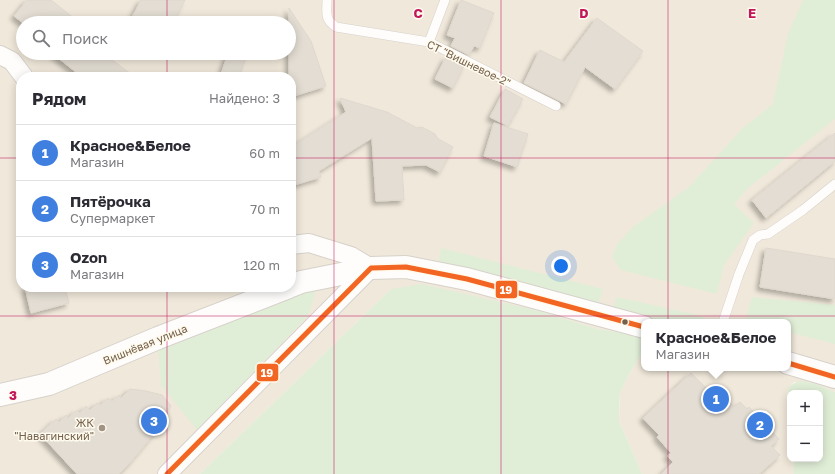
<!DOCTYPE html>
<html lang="ru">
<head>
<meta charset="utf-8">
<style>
  body { margin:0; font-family:"Golos Text",sans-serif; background:#f2f2f3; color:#2b2b33 }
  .controls { position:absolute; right:12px; bottom:12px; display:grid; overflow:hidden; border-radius:8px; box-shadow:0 2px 10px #0003 }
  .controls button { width:36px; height:36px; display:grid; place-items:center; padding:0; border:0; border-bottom:1px solid #e1e1e2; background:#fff; color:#2b2b33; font:20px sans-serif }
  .you { position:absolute; left:561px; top:266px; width:14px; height:14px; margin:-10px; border:3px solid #fff; border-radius:50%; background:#1a73e8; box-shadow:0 0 0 6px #1a73e833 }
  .badge { display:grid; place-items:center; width:26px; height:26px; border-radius:50%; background:#0b8043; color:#fff; font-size:13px; font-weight:700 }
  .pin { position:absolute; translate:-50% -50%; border:2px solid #fff; box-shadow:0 1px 4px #0006 }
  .popup { position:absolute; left:641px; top:319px; width:150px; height:52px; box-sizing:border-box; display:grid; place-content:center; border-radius:8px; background:#fff; filter:drop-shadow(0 1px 3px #0005); font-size:13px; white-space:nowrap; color:#7c7c81 }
  .popup b { font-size:15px; color:#2b2b33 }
  .popup::after { content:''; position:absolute; left:50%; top:100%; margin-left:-8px; border:8px solid transparent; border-top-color:#fff }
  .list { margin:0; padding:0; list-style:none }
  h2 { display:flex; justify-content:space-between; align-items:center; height:52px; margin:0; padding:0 16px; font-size:17px }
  h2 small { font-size:13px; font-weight:400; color:#7c7c81 }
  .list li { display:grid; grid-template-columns:26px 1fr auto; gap:12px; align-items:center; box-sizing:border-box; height:56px; padding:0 16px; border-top:1px solid #e1e1e2 }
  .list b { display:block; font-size:15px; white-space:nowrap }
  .list p { margin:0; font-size:13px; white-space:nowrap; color:#7c7c81 }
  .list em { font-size:13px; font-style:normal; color:#7c7c81 }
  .icon { flex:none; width:22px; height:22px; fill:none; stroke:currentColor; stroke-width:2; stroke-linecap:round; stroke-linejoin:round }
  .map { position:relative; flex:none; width:835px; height:474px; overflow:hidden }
  .search { position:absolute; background:#fff; box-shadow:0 2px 10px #0003; left:16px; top:16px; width:280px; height:44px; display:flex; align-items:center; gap:10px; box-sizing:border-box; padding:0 14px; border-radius:22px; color:#7c7c81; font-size:15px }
  .panel { position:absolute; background:#fff; box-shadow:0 2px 10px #0003; left:16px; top:72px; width:280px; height:220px; border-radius:16px }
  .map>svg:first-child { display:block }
</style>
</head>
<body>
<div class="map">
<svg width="835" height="474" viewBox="0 0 835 474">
  <defs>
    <filter id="shadow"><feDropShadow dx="-3.5" dy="3.5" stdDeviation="2" flood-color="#0004"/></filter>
  </defs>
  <rect width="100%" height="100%" fill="#f7f4ec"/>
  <!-- residential -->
  <path fill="#f0e8da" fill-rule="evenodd" d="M 0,0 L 835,0 L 835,392 L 814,383 L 794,382 L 790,386 L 787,392 L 790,428 L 790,459 L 793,459 L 794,474 L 642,474 L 619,421 L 620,393 L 629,374 L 644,350 L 644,368 L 788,368 L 788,322 L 644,322 L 644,336 L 597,329 L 543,312 L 391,289 L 200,474 L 0,474 ZM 23,23 L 289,23 L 289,53 L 23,53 ZM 21,77 L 291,77 L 291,287 L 21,287 Z"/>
  <!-- green -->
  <path fill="#e1eed7" d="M 803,0 L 835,0 L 835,119 L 748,188 L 734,204 L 754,223 L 724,265 L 717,294 L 621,270 L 612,257 L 617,244 L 633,227 L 689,187 L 742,129 L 773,104 L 788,34 Z
    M 441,248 L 603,289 L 597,307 L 438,265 Z
    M 422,284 L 543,312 L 597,329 L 644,336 L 644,350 L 629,374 L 620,393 L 619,408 L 619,421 L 642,474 L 200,474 L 391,289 Z
    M 317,287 L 308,316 L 197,430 L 161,385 L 158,348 Z
    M 617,297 L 702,316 L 707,322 L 650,322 L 612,312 Z
    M 752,297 L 835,305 L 835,344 L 788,332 L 788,322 L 745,321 Z
    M 801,381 L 814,383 L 835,392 L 835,474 L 794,474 L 793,459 L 820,459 L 820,393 L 790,393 L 790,428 C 789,418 784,393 790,386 C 793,383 797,382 801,381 Z"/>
  <!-- building -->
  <path fill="#e3ddd3" stroke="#e0d8ce" filter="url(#shadow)" d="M 27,0 L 51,0 L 80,23 L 23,23 L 14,16 Z
    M 141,0 L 185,0 L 173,23 L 129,23 Z
    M 461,0 L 494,13 L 480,48 L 474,46 L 469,55 L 451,46 L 455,38 L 447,35 Z
    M 289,8 L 311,41 L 326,86 L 291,97 L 291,77 L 289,77 Z
    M 597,18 L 643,51 L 615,89 L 585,67 L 566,104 L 524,83 L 540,50 L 564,62 Z
    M 52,53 L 103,53 L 135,77 L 82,77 Z
    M 228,53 L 247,53 L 239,77 L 220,77 Z
    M 446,57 L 464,66 L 453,88 L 435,79 Z
    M 505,89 L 523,99 L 508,126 L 490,117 Z
    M 340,98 L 387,112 L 417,128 L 422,127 L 435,134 L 437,138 L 453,147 L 440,172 L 426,165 L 402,166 L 404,200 L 376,201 L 372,138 L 319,171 L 321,177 L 291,186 L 291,147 L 346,112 Z
    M 494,123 L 528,134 L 517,167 L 484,156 Z
    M 835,133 L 835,161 L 766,218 L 752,200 Z
    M 766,248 L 835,259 L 835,299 L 760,287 Z
    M 25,287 L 65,287 L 69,303 L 31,313 Z
    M 691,373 L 707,389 L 709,387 L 724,402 L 727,399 L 734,407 L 740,402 L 747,409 L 749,407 L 779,439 L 771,446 L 780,455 L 759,474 L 661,474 L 673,462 L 667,456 L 671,453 L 657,437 L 659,435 L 643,418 Z
    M 130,389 L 146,391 L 162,395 L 171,406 L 154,434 L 129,464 L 119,474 L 77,474 L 40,434 L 56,419 L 59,422 L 66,415 L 68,418 L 77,410 L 80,413 L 86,406 L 90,410 L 97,403 L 100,405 L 108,398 L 112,401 L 119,395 L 121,398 Z"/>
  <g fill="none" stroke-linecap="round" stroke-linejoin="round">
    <!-- service casing -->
    <g stroke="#d6d1ca" stroke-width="10">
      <path id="service" d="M 327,0 C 327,13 324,19 336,27 L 429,42 L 556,106
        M 429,42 L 445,0
        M 723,322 L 739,274 L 753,240 L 760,235 L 768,234 L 803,210 L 835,184"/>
    </g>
    <!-- minor casing -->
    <g stroke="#d6d1ca" stroke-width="20">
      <path id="minor" d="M 0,55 L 12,61 L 24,77
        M 167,474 L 371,268 L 351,256 L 309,243 L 291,245"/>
    </g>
    <!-- tertiary casing -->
    <g stroke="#d6d1ca" stroke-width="24">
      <path id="tertiary" d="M 291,286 L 301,282 L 371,268 L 406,267 L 467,279 L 644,327
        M 788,363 L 835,377
        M 0,395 L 49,384 L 158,338 L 289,287"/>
    </g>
    <!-- service -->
    <use href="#service" stroke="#fefdfc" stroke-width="9"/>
    <!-- minor -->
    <use href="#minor" stroke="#fefdfc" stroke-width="18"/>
    <!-- tertiary -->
    <use href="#tertiary" stroke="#fefdfc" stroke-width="22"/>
    <!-- bus-1 casing -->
    <g stroke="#fefaed" stroke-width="8">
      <path id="bus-1" d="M 788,363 L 835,377
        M 167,474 L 371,268 L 406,267 L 467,279 L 644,327"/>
    </g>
    <!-- bus-1 -->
    <use href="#bus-1" stroke="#f26522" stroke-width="5"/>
  </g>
  <!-- grid -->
  <path fill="none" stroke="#c2185b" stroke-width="1" stroke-opacity="0.55" d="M 167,0 L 167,23M 334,0 L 334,474M 501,0 L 501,474M 668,0 L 668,474M 167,53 L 167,77M 0,158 L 21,158M 291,158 L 835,158M 167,287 L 167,474M 0,316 L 835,316"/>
  <!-- markers -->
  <circle fill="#75604c" stroke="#fefaed" stroke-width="1.5" cx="625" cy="322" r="3.5"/>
  <circle fill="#a29484" stroke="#fefaed" stroke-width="1.5" cx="102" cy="428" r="4"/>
  <g text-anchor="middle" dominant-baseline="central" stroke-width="3" stroke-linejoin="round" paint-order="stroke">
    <!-- street labels -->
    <g font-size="11" fill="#75604c" stroke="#fefaed">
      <text transform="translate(469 63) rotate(26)">СТ "Вишневое-2"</text>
      <text transform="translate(145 344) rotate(-22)">Вишнёвая улица</text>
    </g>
    <!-- poi labels -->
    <g font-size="11" fill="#75604c" stroke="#fefaed" text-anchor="end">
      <text x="94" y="422">ЖК<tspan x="94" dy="13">"Навагинский"</tspan></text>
    </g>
  </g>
  <g font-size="13" text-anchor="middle" font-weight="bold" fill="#c2185b" stroke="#fefaed" stroke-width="3" stroke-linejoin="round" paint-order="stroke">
    <text x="418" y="18">C</text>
    <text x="584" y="18">D</text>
    <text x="752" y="18">E</text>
    <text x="13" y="400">3</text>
  </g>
  <g stroke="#fefaed" stroke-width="1.5">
    <rect x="495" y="280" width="23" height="19" rx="4" fill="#f26522"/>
    <rect x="256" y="363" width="23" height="19" rx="4" fill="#f26522"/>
  </g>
  <g font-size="11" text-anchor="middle" font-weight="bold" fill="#fff">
    <text x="506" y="294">19</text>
    <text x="267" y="377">19</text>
  </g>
</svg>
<div class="controls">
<button>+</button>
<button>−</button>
</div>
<div class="you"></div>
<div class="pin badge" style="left:716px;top:399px;background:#3f7fe0">1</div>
<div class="popup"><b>Красное&amp;Белое</b>Магазин</div>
<div class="pin badge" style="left:760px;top:425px;background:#3f7fe0">2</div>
<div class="pin badge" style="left:154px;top:421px;background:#3f7fe0">3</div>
<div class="search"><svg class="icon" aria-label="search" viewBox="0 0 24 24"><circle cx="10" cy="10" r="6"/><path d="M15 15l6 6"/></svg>Поиск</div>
<section class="panel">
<h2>Рядом<small>Найдено: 3</small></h2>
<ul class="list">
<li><span class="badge" style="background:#3f7fe0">1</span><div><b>Красное&amp;Белое</b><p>Магазин</p></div><em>60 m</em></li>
<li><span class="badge" style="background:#3f7fe0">2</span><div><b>Пятёрочка</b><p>Супермаркет</p></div><em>70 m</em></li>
<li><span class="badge" style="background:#3f7fe0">3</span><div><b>Ozon</b><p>Магазин</p></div><em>120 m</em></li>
</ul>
</section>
</div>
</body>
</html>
